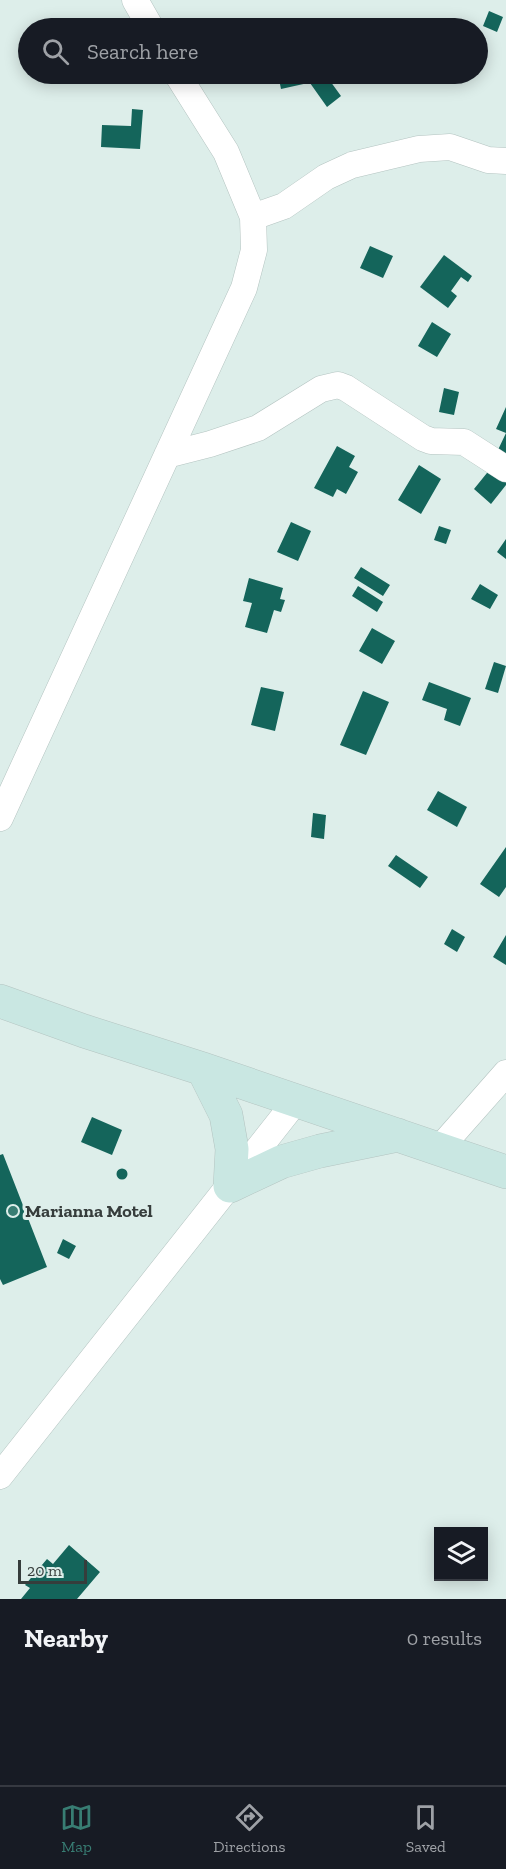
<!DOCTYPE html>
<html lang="en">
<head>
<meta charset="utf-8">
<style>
  body { margin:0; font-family:"Zilla Slab",serif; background:#20242c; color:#f1f3f6 }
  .controls { position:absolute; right:18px; bottom:18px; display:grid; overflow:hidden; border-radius:0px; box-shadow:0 3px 15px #0003 }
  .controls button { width:54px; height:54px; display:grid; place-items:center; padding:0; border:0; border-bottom:2px solid #363941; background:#171b24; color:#f1f3f6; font:30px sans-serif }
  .scale { position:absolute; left:18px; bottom:15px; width:69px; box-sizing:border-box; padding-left:6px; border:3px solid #363d3c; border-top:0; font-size:16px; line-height:21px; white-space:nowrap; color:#363d3c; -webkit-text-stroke:4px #ddeeea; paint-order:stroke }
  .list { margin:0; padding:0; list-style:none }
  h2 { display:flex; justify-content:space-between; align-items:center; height:78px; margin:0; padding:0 24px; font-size:26px }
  h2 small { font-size:20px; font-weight:400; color:#9ea1a6 }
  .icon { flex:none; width:33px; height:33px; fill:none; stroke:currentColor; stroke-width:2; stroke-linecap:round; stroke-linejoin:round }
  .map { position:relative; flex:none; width:506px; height:1599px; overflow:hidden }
  .search { position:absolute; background:#171b24; box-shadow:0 3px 15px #0003; left:18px; right:18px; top:18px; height:66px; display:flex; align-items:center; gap:15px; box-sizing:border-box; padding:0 21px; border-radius:33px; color:#9ea1a6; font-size:22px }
  .sheet { height:186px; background:#171b24 }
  nav { display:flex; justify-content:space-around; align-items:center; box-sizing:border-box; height:84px; border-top:2px solid #363941; background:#171b24; font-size:16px; color:#9ea1a6 }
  nav a { display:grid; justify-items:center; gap:3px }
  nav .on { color:#387d73 }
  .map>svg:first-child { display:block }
</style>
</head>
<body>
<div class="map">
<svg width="506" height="1599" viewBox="0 0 506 1599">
  <rect width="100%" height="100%" fill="#ddeeea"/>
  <!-- building -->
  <path fill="#14655b" d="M 489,11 L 503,17 L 497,32 L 483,26 Z
    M 278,74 L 305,74 L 308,83 L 281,89 Z
    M 322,74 L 325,74 L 341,96 L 327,107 L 310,83 Z
    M 132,109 L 143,110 L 140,149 L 101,147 L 102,125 L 131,126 Z
    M 370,246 L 393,256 L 383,278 L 360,268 Z
    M 444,255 L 472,276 L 468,282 L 461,277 L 451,291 L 457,296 L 448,308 L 420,287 Z
    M 432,322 L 451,334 L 437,357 L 418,346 Z
    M 444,388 L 459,392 L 454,415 L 439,412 Z
    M 506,407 L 506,456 L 497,452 L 506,433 L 496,429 Z
    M 337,446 L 355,456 L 349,467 L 358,472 L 346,494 L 337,489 L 333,497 L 314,488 Z
    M 419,465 L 441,479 L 421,514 L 398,500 Z
    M 491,468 L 506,481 L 506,485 L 491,504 L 474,489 Z
    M 291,522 L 311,531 L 298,561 L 277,552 Z
    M 439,526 L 451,530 L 446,544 L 434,540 Z
    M 506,539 L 506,559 L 497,552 Z
    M 361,567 L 390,585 L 383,596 L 354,578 Z
    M 249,578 L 283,588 L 280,599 L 285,600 L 281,612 L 274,610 L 267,633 L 245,627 L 252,603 L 243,601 Z
    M 480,584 L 498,595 L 490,609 L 471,599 Z
    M 358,586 L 383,602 L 377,612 L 352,596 Z
    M 372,628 L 395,641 L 382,664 L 359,651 Z
    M 494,662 L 506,666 L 498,693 L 485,689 Z
    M 429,682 L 471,698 L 460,726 L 444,720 L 447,709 L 422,700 Z
    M 261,687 L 284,692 L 275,731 L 251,725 Z
    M 363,691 L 389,702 L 366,755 L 340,745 Z
    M 438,791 L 467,807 L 457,827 L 427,810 Z
    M 313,813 L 326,815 L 324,839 L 311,837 Z
    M 506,847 L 506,887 L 499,897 L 480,884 Z
    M 396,855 L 428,877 L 420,888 L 388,866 Z
    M 452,929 L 465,937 L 457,952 L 444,944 Z
    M 506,935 L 506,965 L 493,957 Z
    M 92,1117 L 122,1130 L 112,1155 L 81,1142 Z
    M 3,1154 L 47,1267 L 3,1285 L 0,1279 L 0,1155 Z
    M116.5 1174a5.5 5.5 0 1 1 11 0a5.5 5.5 0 1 1-11 0Z
    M 63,1239 L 76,1246 L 69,1259 L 57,1253 Z
    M 69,1545 L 100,1572 L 77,1599 L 21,1599 L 30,1588 L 25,1585 L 47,1559 L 53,1564 Z"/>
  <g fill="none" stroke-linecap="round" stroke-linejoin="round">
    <!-- street casing -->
    <g stroke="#b4c4c1" stroke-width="27">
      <path id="street" d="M 135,0 L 151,28
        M 253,217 L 284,206 L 326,177 L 352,165 L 419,149 L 450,147 L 488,160 L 506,161
        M 167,455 L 210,444 L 258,428 L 321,389 L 338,385 L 346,388 L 423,438 L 431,441 L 464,442 L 506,469
        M 0,818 L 244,288 L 254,250 L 253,217 L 226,152 L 177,74
        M 439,1149 L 506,1073
        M 0,1476 L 296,1101"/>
    </g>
    <!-- secondary casing -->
    <g stroke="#b4c4c1" stroke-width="34">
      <path id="secondary" d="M 0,1001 L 84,1031 L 203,1069 L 506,1172
        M 203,1069 L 226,1115 L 232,1149 L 230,1186 L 281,1162 L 320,1151 L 398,1135"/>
    </g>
    <!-- street -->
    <use href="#street" stroke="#fff" stroke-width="26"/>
    <!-- secondary -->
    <use href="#secondary" stroke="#c9e7e2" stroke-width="33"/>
  </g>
  <!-- markers -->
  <circle fill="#387d73" stroke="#ddeeea" stroke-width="2" cx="13" cy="1211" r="6"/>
  <g text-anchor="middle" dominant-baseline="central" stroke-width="6" stroke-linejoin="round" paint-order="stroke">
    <!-- poi labels -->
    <g font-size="18" font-weight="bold" fill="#363d3c" stroke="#ddeeea" text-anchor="start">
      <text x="25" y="1211">Marianna Motel</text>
    </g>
  </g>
</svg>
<div class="controls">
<button><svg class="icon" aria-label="layers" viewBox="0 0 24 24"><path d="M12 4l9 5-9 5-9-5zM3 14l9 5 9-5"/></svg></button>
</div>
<div class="scale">20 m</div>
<div class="search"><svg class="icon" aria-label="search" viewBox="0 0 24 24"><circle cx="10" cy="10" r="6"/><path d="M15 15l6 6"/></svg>Search here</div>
</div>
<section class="sheet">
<h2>Nearby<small>0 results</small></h2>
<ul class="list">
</ul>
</section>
<nav>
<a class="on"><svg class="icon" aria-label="map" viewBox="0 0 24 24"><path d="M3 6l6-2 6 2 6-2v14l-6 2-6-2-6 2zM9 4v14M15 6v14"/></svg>Map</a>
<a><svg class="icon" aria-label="directions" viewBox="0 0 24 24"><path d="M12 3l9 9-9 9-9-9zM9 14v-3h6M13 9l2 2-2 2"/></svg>Directions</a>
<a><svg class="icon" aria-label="saved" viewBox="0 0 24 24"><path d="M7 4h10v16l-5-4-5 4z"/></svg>Saved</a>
</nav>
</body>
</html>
